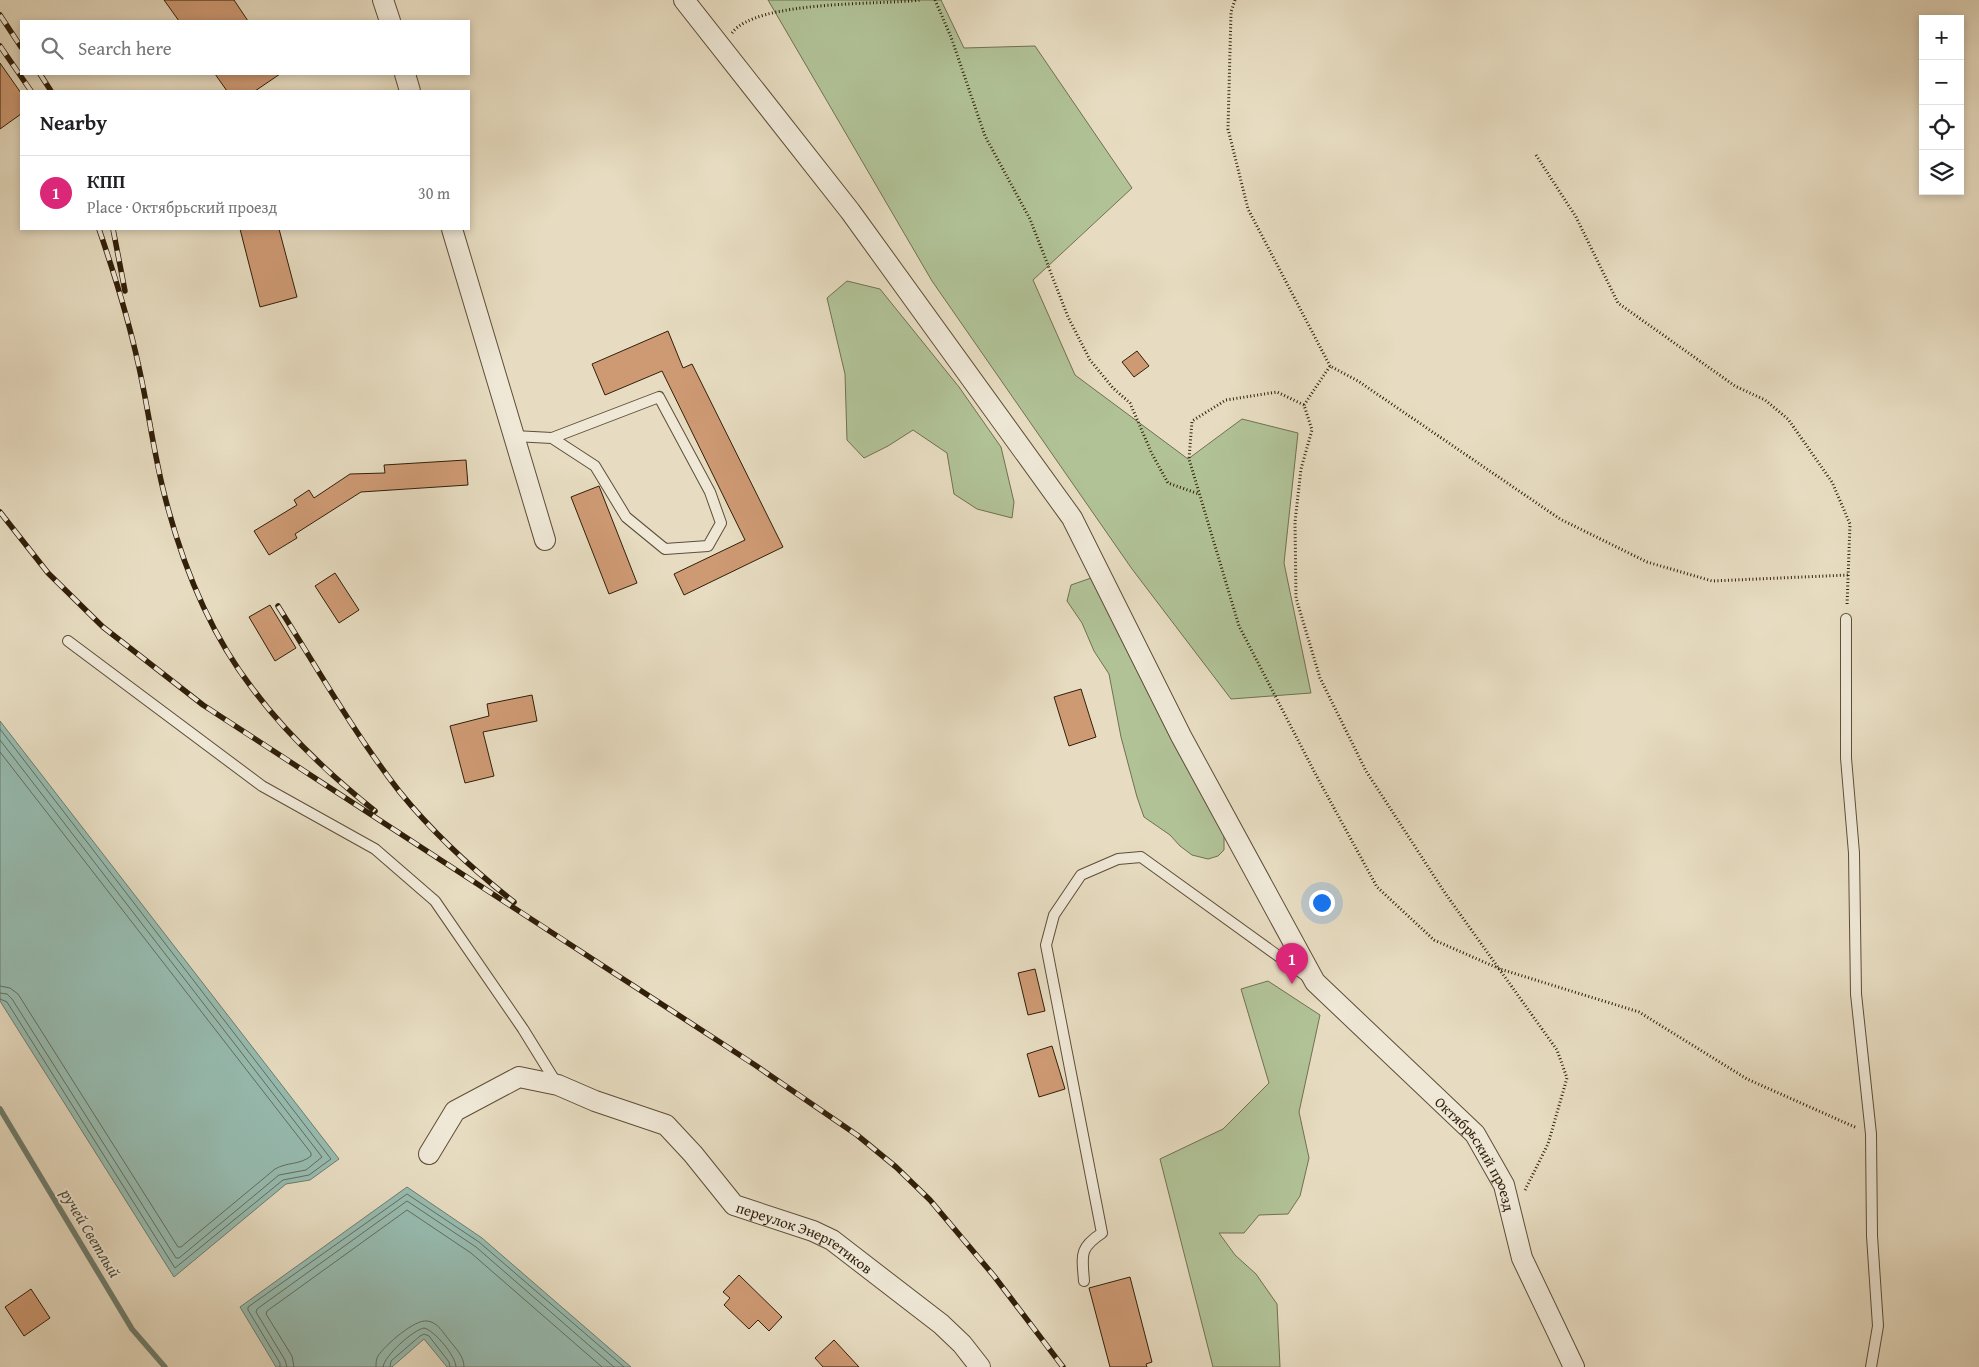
<!DOCTYPE html>
<html lang="en">
<head>
<meta charset="utf-8">
<style>
  body { margin:0; font-family:"Gentium Book Plus",serif; background:#f2f2f2; color:#202124 }
  .controls { position:absolute; right:15px; top:15px; display:grid; overflow:hidden; border-radius:0px; box-shadow:0 2px 8px #0003 }
  .controls button { width:45px; height:45px; display:grid; place-items:center; padding:0; border:0; border-bottom:1px solid #e0e0e0; background:#fff; color:#202124; font:25px sans-serif }
  .you { position:absolute; left:1321px; top:902px; width:18px; height:18px; margin:-12px; border:4px solid #fff; border-radius:50%; background:#1a73e8; box-shadow:0 0 0 8px #1a73e833 }
  .badge { display:grid; place-items:center; width:32px; height:32px; border-radius:50%; background:#db2777; color:#fff; font-size:16px; font-weight:700 }
  .pin { position:absolute; translate:-50% -41px; filter:drop-shadow(0 1px 2px #0008) }
  .pin::after { content:''; position:absolute; top:26px; width:18px; height:15px; background:inherit; clip-path:polygon(0 0,100% 0,50% 100%) }
  .list { margin:0; padding:0; list-style:none }
  h2 { display:flex; justify-content:space-between; align-items:center; height:65px; margin:0; padding:0 20px; font-size:21px }
  h2 small { font-size:16px; font-weight:400; color:#757577 }
  .list li { display:grid; grid-template-columns:32px 1fr auto; gap:15px; align-items:center; box-sizing:border-box; height:75px; padding:0 20px; border-top:1px solid #e0e0e0 }
  .list b { display:block; font-size:19px; white-space:nowrap }
  .list p { margin:0; font-size:16px; white-space:nowrap; color:#757577 }
  .list em { font-size:16px; font-style:normal; color:#757577 }
  .icon { flex:none; width:28px; height:28px; fill:none; stroke:currentColor; stroke-width:2; stroke-linecap:round; stroke-linejoin:round }
  .map { position:relative; flex:none; width:1979px; height:1367px; overflow:hidden }
  .search { position:absolute; background:#fff; box-shadow:0 2px 8px #0003; left:20px; top:20px; width:450px; height:55px; display:flex; align-items:center; gap:12px; box-sizing:border-box; padding:0 18px; border-radius:0px; color:#757577; font-size:19px }
  .panel { position:absolute; background:#fff; box-shadow:0 2px 8px #0003; left:20px; top:90px; width:450px; height:140px; border-radius:0px }
  .map>svg:first-child { display:block }
</style>
</head>
<body>
<div class="map">
<svg width="1979" height="1367" viewBox="0 0 1979 1367">
  <rect width="100%" height="100%" fill="#e7dcc1"/>
  <filter id="stains"><feTurbulence type="fractalNoise" baseFrequency=".004" numOctaves="4"/><feColorMatrix values="0 0 0 0 .2 0 0 0 0 .09 0 0 0 0 .02 0 0 0 .5 -.17"/></filter>
  <radialGradient id="worn" r=".72"><stop offset=".6" stop-color="#630" stop-opacity="0"/><stop offset="1" stop-color="#630" stop-opacity=".3"/></radialGradient>
  <!-- green -->
  <path fill="#b1c297" stroke="#717050" d="M 768,0 L 941,0 L 964,48 L 1035,46 L 1132,188 L 1033,280 L 1075,375 L 1188,459 L 1242,419 L 1298,433 L 1284,563 L 1311,693 L 1231,699 L 1132,569 L 932,281 Z
    M 847,281 L 880,289 L 959,387 L 1001,447 L 1014,502 L 1012,518 L 977,509 L 954,494 L 947,453 L 913,430 L 888,446 L 864,458 L 847,440 L 845,374 L 827,298 Z
    M 1094,577 L 1224,832 L 1224,850 L 1218,856 L 1208,859 L 1192,855 L 1180,846 L 1170,835 L 1144,817 L 1137,797 L 1121,737 L 1109,674 L 1094,651 L 1082,623 L 1067,601 L 1071,585 Z
    M 1268,981 L 1320,1015 L 1299,1112 L 1309,1158 L 1300,1196 L 1288,1214 L 1259,1215 L 1244,1233 L 1219,1233 L 1235,1255 L 1256,1274 L 1277,1304 L 1280,1367 L 1213,1367 L 1160,1159 L 1223,1129 L 1269,1083 L 1241,989 Z"/>
  <!-- water -->
  <path fill="#97bcb1" stroke="#6e7d6e" d="M 0,721 L 339,1159 L 310,1180 L 286,1184 L 174,1277 L 0,1001 Z
    M 407,1187 L 482,1238 L 631,1367 L 447,1367 L 424,1339 L 392,1367 L 276,1367 L 240,1307 Z"/>
  <g fill="none" stroke-linecap="round" stroke-linejoin="round">
    <!-- shore -->
    <path stroke="#646e5d" stroke-width="1" d="M 0,729 L 331,1159 L 309,1175 L 283,1180 L 175,1268 L 7,1002 L 0,999
      M 0,740 L 322,1157 L 306,1170 L 279,1175 L 179,1258 L 176,1258 L 12,999 L 7,994 L 0,993
      M 0,752 L 311,1153 L 311,1156 C 300,1165 287,1162 275,1169 L 181,1247 L 178,1247 L 18,994 L 10,988 L 0,986
      M 280,1367 L 280,1363 L 248,1310 L 248,1307 L 407,1194 L 479,1242 L 624,1367
      M 287,1367 L 285,1360 L 256,1312 L 257,1309 L 407,1201 L 476,1247 L 614,1367
      M 294,1367 L 292,1356 L 266,1314 L 267,1311 L 407,1210 L 471,1253 L 602,1367
      M 376,1367 C 376,1363 376,1359 378,1356 C 385,1345 415,1319 427,1321 C 438,1322 443,1333 450,1341 C 456,1349 464,1356 464,1367
      M 383,1367 C 384,1356 413,1330 424,1328 C 434,1330 456,1356 456,1367
      M 390,1367 L 391,1361 L 420,1336 L 424,1334 L 429,1336 L 449,1362 L 450,1367"/>
    <!-- stream -->
    <path stroke="#6e7d6e" stroke-width="5.5" d="M 0,1109 L 132,1329 L 165,1367"/>
  </g>
  <!-- building -->
  <path fill="#ce9a74" stroke="#311f09" d="M 164,0 L 234,0 L 248,21 L 179,21 Z
    M 0,63 L 21,93 L 21,114 L 0,129 Z
    M 215,74 L 280,74 L 255,91 L 227,91 Z
    M 240,229 L 279,229 L 297,297 L 260,307 Z
    M 668,331 L 683,368 L 692,364 L 783,547 L 684,595 L 674,574 L 745,540 L 662,371 L 605,395 L 592,364 Z
    M 1137,351 L 1149,366 L 1134,377 L 1122,362 Z
    M 466,460 L 468,485 L 361,492 L 295,534 L 297,538 L 269,555 L 254,531 L 297,505 L 294,500 L 309,490 L 314,498 L 350,474 L 385,473 L 384,465 Z
    M 599,486 L 637,583 L 609,594 L 571,497 Z
    M 335,573 L 359,610 L 339,623 L 315,586 Z
    M 270,605 L 296,648 L 275,661 L 249,617 Z
    M 1081,689 L 1096,737 L 1069,746 L 1054,697 Z
    M 532,695 L 537,721 L 483,732 L 494,776 L 465,783 L 450,726 L 489,716 L 487,704 Z
    M 1035,969 L 1045,1011 L 1028,1015 L 1018,973 Z
    M 1052,1046 L 1065,1089 L 1039,1097 L 1027,1054 Z
    M 739,1275 L 782,1317 L 769,1331 L 758,1320 L 749,1329 L 724,1305 L 730,1298 L 723,1292 Z
    M 1130,1277 L 1152,1362 L 1146,1364 L 1147,1367 L 1110,1367 L 1089,1288 Z
    M 31,1289 L 50,1318 L 24,1336 L 5,1307 Z
    M 834,1340 L 859,1367 L 823,1367 L 815,1358 Z"/>
  <g fill="none" stroke-linecap="round" stroke-linejoin="round">
    <!-- service casing -->
    <g stroke="#5e4e37" stroke-width="12">
      <path id="service" d="M 514,436 L 552,438 L 659,397 L 710,492 L 721,523 L 708,546 L 665,549 L 626,517 L 595,466 L 552,438
        M 1846,619 L 1846,758 L 1854,853 L 1856,994 L 1871,1134 L 1872,1236 L 1878,1326 L 1871,1367
        M 68,641 L 262,786 L 375,849 L 435,901 L 523,1029 L 557,1084
        M 1084,1281 C 1082,1255 1079,1248 1102,1233 L 1046,945 L 1054,915 L 1081,875 L 1118,859 L 1141,857 L 1306,976"/>
    </g>
    <!-- minor casing -->
    <g stroke="#5e4e37" stroke-width="22">
      <g id="minor">
        <path d="M 383,0 L 390,21"/>
        <path id="s1" d="M 684,0 L 850,211 L 1072,518 L 1181,736 L 1315,982 L 1475,1134 L 1504,1185 L 1522,1258 L 1574,1367"/>
        <path d="M 405,74 L 410,91"/>
        <path d="M 452,229 L 545,540"/>
        <path id="s2" d="M 429,1154 L 455,1111 L 519,1077 L 558,1085 L 595,1101 L 666,1125 L 693,1154 L 734,1205 L 813,1231 L 832,1240 L 941,1324 L 962,1344 L 980,1367"/>
      </g>
    </g>
    <!-- path -->
    <path stroke="#311f09" stroke-width="3" stroke-dasharray="1 2.5" stroke-linecap="butt" d="M 935,0 L 951,37 L 985,136 L 1030,219 L 1068,317 L 1090,360 L 1113,388 L 1130,403 L 1152,454 L 1168,483 L 1199,494
      M 1235,0 L 1231,12 L 1228,129 L 1248,209 L 1330,366
      M 732,33 C 756,0 879,5 921,0
      M 1536,155 L 1576,217 L 1618,303 L 1735,386 L 1765,400 L 1788,419 L 1832,482 L 1850,524 L 1847,606
      M 1304,405 L 1330,366 L 1358,381 L 1560,519 L 1647,562 L 1712,581 L 1848,575
      M 1525,1190 L 1548,1144 L 1567,1078 L 1557,1050 L 1445,893 L 1366,771 L 1320,678 L 1296,598 L 1295,522 L 1301,469 L 1312,430 L 1304,405 L 1277,392 L 1226,400 L 1192,421 L 1189,459 L 1239,626 L 1316,775 L 1377,887 L 1434,940 L 1500,969 L 1639,1012 L 1747,1079 L 1857,1128"/>
    <!-- service -->
    <use href="#service" stroke="#efe8d7" stroke-width="10"/>
    <!-- minor -->
    <use href="#minor" stroke="#efe8d7" stroke-width="20"/>
    <!-- rail casing -->
    <g stroke="#311f09" stroke-width="5.5">
      <path id="rail" d="M 0,15 L 21,47
        M 0,46 L 31,91
        M 40,74 L 51,91
        M 99,229 C 114,273 128,317 138,363 C 148,406 153,450 164,493 C 181,561 209,632 252,688 C 287,735 330,775 375,811
        M 113,229 L 125,291
        M 0,512 L 48,573 L 103,627 L 203,705 L 755,1065 L 857,1135 L 896,1167 L 930,1200 L 994,1276 L 1063,1367
        M 278,606 C 317,668 354,733 399,791 C 433,833 472,869 514,902"/>
    </g>
    <!-- rail -->
    <use href="#rail" stroke="#efe8d7" stroke-width="4" stroke-dasharray="11" stroke-linecap="butt"/>
  </g>
  <g text-anchor="middle" dominant-baseline="central" stroke-width="4" stroke-linejoin="round" paint-order="stroke">
    <!-- street labels -->
    <g font-size="15" fill="#311f09" stroke="#efe8d7">
      <text stroke="none"><textPath href="#s1" startOffset="1409">Октябрьский проезд</textPath></text>
      <text stroke="none"><textPath href="#s2" startOffset="461">переулок Энергетиков</textPath></text>
    </g>
    <!-- water labels -->
    <g font-size="16" font-style="italic" fill="#504e3b" stroke="#efe8d7">
      <text transform="translate(91 1233) rotate(59)">ручей Светлый</text>
    </g>
  </g>
  <rect width="100%" height="100%" filter="url(#stains)"/>
  <rect width="100%" height="100%" fill="url(#worn)"/>
</svg>
<div class="controls">
<button>+</button>
<button>−</button>
<button><svg class="icon" aria-label="locate" viewBox="0 0 24 24"><circle cx="12" cy="12" r="6"/><path d="M12 2v4M12 18v4M2 12h4M18 12h4"/></svg></button>
<button><svg class="icon" aria-label="layers" viewBox="0 0 24 24"><path d="M12 4l9 5-9 5-9-5zM3 14l9 5 9-5"/></svg></button>
</div>
<div class="you"></div>
<div class="pin badge" style="left:1292px;top:984px">1</div>
<div class="search"><svg class="icon" aria-label="search" viewBox="0 0 24 24"><circle cx="10" cy="10" r="6"/><path d="M15 15l6 6"/></svg>Search here</div>
<section class="panel">
<h2>Nearby<small></small></h2>
<ul class="list">
<li><span class="badge">1</span><div><b>КПП</b><p>Place · Октябрьский проезд</p></div><em>30 m</em></li>
</ul>
</section>
</div>
</body>
</html>
